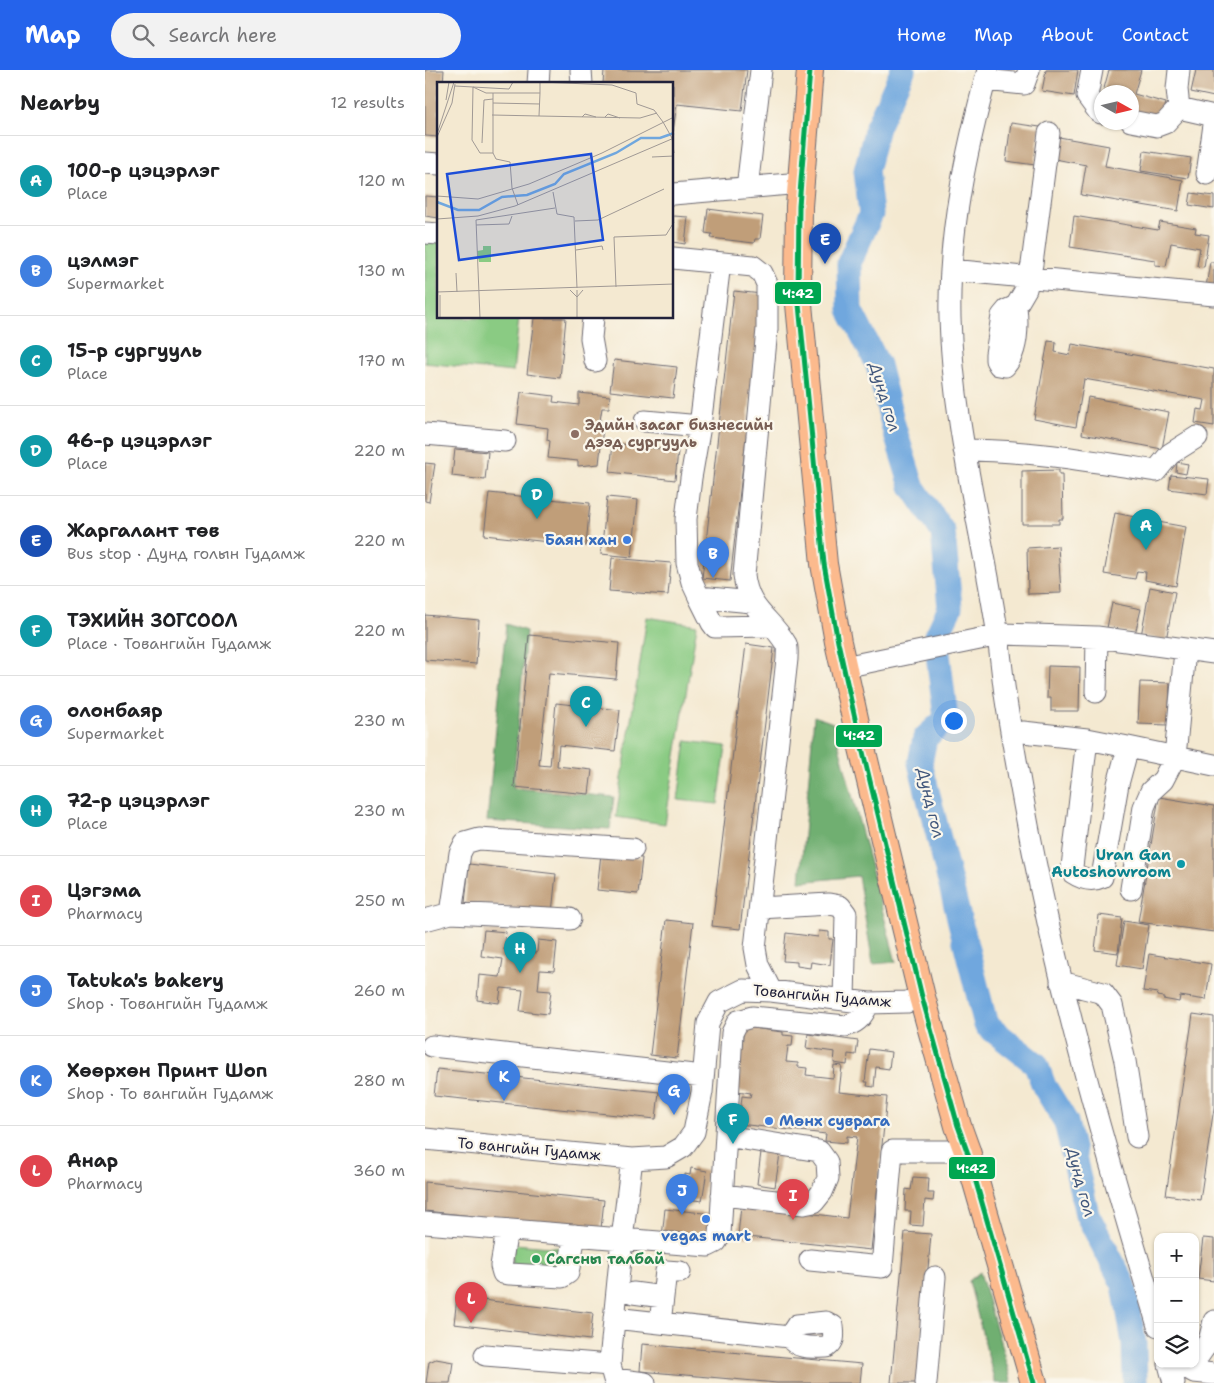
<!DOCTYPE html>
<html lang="en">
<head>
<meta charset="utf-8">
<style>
  body { margin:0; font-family:"Shantell Sans",sans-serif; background:#f2f2f2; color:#202124 }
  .controls { position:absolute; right:15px; bottom:15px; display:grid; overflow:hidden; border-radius:10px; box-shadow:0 1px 4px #0004 }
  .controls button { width:45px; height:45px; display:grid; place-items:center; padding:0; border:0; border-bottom:1px solid #e0e0e0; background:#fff; color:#202124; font:25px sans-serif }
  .compass { position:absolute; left:669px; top:15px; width:45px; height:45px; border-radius:50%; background:#fff; box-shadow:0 1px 4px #0004; rotate:98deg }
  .you { position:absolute; left:528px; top:650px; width:18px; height:18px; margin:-12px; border:4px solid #fff; border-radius:50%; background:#1a73e8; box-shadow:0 0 0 8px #1a73e833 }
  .badge { display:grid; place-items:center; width:32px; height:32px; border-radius:50%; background:#2563eb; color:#fff; font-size:16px; font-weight:700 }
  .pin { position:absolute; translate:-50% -41px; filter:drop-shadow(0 1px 2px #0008) }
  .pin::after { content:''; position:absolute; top:26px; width:18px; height:15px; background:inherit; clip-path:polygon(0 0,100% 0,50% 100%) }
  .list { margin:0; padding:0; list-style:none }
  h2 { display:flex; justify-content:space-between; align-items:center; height:65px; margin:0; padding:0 20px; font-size:21px }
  h2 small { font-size:16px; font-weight:400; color:#757577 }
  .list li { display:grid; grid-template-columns:32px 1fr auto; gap:15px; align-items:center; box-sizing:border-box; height:90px; padding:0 20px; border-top:1px solid #e0e0e0 }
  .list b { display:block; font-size:19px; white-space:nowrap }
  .list p { margin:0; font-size:16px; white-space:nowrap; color:#757577 }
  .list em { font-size:16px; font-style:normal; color:#757577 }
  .icon { flex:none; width:28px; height:28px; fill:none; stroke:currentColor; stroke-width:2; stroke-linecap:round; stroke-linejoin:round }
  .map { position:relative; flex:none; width:789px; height:1313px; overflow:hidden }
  header { display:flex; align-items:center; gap:30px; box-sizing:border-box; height:70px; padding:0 25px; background:#2563eb; color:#fff }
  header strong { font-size:24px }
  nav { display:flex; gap:28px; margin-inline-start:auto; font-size:18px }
  .search { width:350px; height:45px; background:#f2f2f2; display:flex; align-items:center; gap:12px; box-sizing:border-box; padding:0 18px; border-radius:28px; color:#757577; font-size:19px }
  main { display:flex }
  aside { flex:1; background:#fff }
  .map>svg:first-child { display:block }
</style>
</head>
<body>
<header>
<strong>Map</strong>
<div class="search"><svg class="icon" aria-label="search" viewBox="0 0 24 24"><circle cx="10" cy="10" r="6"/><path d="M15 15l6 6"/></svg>Search here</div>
<nav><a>Home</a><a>Map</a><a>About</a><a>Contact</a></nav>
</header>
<main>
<aside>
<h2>Nearby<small>12 results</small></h2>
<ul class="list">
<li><span class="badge" style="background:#0f9aa8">A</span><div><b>100-р цэцэрлэг</b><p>Place</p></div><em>120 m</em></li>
<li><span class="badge" style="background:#3f7fe0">B</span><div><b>цэлмэг</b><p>Supermarket</p></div><em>130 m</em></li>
<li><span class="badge" style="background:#0f9aa8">C</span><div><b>15-р сургууль</b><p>Place</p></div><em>170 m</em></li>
<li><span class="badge" style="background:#0f9aa8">D</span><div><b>46-р цэцэрлэг</b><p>Place</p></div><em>220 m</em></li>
<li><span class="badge" style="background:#1a4fb4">E</span><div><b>Жаргалант төв</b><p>Bus stop · Дунд голын Гудамж</p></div><em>220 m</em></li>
<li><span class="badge" style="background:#0f9aa8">F</span><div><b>ТЭХИЙН ЗОГСООЛ</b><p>Place · Товангийн Гудамж</p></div><em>220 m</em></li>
<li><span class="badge" style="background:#3f7fe0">G</span><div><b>олонбаяр</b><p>Supermarket</p></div><em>230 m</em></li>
<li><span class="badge" style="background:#0f9aa8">H</span><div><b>72-р цэцэрлэг</b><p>Place</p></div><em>230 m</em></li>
<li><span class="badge" style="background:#e0444e">I</span><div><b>Цэгэма</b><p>Pharmacy</p></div><em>250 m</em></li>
<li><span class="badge" style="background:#3f7fe0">J</span><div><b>Tatuka's bakery</b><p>Shop · Товангийн Гудамж</p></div><em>260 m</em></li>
<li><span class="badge" style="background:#3f7fe0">K</span><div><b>Хөөрхөн Принт Шоп</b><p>Shop · То вангийн Гудамж</p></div><em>280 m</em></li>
<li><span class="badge" style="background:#e0444e">L</span><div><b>Анар</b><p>Pharmacy</p></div><em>360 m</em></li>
</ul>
</aside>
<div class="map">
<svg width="789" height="1313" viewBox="0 0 789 1313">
  <rect width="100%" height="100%" fill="#fbf7ec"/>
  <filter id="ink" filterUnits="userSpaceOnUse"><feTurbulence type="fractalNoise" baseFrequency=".02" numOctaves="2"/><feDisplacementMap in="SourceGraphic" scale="10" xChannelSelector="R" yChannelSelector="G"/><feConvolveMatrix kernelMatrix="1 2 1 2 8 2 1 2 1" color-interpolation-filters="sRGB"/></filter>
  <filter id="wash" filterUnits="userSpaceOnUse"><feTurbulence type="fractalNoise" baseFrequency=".0096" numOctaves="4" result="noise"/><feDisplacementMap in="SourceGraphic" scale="20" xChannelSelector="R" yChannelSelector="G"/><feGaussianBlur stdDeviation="1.12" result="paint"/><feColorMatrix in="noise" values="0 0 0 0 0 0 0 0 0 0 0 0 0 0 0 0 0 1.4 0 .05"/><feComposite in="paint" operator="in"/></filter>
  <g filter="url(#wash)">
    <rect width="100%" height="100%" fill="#f4e9d1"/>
    <!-- green -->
    <path fill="#8acb83" stroke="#56765f" d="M 0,171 L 14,172 L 14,248 L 94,248 L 88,302 L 0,293 Z
      M 222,547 L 272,555 L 240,754 L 191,747 Z
      M 261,671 L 301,676 L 293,734 L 253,730 Z
      M 89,1174 L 136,1178 L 134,1203 L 86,1200 Z"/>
    <!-- forest -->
    <path fill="#6faf71" stroke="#486856" d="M 81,554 L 101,561 L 88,718 L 189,727 L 185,759 L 62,751 Z
      M 389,646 L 408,653 L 471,892 L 448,894 L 433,806 L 375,812 Z
      M 555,1202 L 587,1313 L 570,1313 L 544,1211 Z"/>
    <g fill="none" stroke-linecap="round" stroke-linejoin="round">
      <!-- river -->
      <path stroke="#70a7de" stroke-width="25" d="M 478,0 L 452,57 L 441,101 L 446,144 L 424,193 L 425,240 L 453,295 L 469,358 L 487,416 L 518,462 L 525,538 L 511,568 L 521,649 L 500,668 L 495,693 L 561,955 L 611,994 L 619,1016 L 641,1052 L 662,1144 L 699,1215 L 709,1273 L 710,1313"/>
    </g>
    <g id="blocks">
      <!-- building -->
      <path fill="#c09e79" d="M 0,0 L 19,0 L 18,14 L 14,14 L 14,67 L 0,66 Z
        M 179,0 L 322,0 L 317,41 L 252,34 L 248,61 L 248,14 L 178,14 Z
        M 621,0 L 653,0 L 649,26 L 617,21 Z
        M 684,0 L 716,0 L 709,24 L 741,33 L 735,55 L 706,46 L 706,22 L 678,22 Z
        M 771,0 L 789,0 L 789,27 L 766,22 Z
        M 586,53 L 615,57 L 610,95 L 581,91 Z
        M 634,67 L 684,76 L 680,96 L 758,110 L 753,141 L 656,125 L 661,95 L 630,89 Z
        M 719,81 L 766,88 L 763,108 L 716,101 Z
        M 766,123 L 789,126 L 789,139 L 764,135 Z
        M 0,126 L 14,127 L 14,148 L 0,146 Z
        M 283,139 L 338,146 L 335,169 L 330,169 L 329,173 L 286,168 L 287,164 L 280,163 Z
        M 248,146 L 263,147 L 260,174 L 248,172 Z
        M 649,146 L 733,160 L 735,152 L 771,158 L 770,163 L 784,165 L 779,197 L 772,196 L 775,178 L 746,173 L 741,196 L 730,195 L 730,190 L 645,177 Z
        M 785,192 L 789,192 L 789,218 L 781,217 Z
        M 309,221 L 337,224 L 305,511 L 277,508 Z
        M 109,248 L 141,248 L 135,308 L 102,304 Z
        M 623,271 L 631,272 L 630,282 L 645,285 L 647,274 L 789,299 L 789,356 L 770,353 L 772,339 L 778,340 L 780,330 L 659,309 L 651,357 L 609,349 Z
        M 189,290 L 252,297 L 248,328 L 185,321 Z
        M 96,322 L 129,326 L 128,332 L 154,335 L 154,323 L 185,326 L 184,338 L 177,338 L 174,357 L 178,357 L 174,394 L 153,396 L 153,391 L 123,388 L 125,371 L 122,370 L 123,358 L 92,354 Z
        M 663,327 L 744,342 L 737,379 L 657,364 Z
        M 188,373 L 253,381 L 250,410 L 185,402 Z
        M 30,379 L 63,382 L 60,410 L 27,406 Z
        M 752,392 L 763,394 L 761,404 L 751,402 Z
        M 0,393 L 10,394 L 4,432 L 0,431 Z
        M 634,400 L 634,404 L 637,404 L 638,449 L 634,449 L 634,454 L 597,454 L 597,401 Z
        M 746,405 L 784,409 L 782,424 L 744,419 Z
        M 64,423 L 165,433 L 161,476 L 59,465 Z
        M 182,427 L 213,430 L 207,487 L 176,484 Z
        M 690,443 L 720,449 L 719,456 L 732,458 L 733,452 L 761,457 L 751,516 L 720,510 L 721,502 L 712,501 L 710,509 L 679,504 Z
        M 633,476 L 636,523 L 603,524 L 602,478 Z
        M 187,488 L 246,493 L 243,525 L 184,521 Z
        M 725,517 L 750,522 L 741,570 L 716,566 Z
        M 687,533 L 716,539 L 710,564 L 682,558 Z
        M 0,545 L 54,550 L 51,594 L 0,590 Z
        M 104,565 L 194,573 L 191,609 L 124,603 L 114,695 L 125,696 L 131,633 L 195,640 L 190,681 L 134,675 L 132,696 L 167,700 L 164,724 L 89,717 Z
        M 321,574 L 349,578 L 315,859 L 287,856 Z
        M 623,596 L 655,597 L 654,641 L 626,641 L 626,628 L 622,628 Z
        M 715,612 L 745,613 L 743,655 L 713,654 Z
        M 734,727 L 789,736 L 789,862 L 713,852 Z
        M 176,784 L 217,788 L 213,824 L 172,820 Z
        M 44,794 L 131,804 L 127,843 L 40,833 Z
        M 674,845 L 697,848 L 693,883 L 670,880 Z
        M 241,850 L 268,853 L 252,988 L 225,985 Z
        M 699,851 L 724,855 L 717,899 L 692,895 Z
        M 59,860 L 81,862 L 79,880 L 112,883 L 113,870 L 132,872 L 129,901 L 115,900 L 113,920 L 126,921 L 123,944 L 95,941 L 98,920 L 76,918 L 74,933 L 52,930 L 54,905 L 75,907 L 78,889 L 56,886 Z
        M 394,861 L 404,862 L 404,869 L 408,869 L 405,895 L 386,892 L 385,898 L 372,896 L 372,892 L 358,891 L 361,863 L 393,867 Z
        M 724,884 L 786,894 L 781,930 L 755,926 L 754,932 L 738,929 L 738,927 L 732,926 L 733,923 L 718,921 Z
        M 768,944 L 789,947 L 789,1038 L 775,1130 L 741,1125 Z
        M 319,957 L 358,962 L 358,965 L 368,966 L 367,976 L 363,976 L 361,992 L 373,993 L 373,997 L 382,998 L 381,1005 L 408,1008 L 409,995 L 417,996 L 414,1022 L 462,1027 L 446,1180 L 313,1166 L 316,1135 L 422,1148 L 432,1067 L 422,1066 L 422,1073 L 400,1071 L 401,1064 L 314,1054 L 317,1026 L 325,1027 L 326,1023 L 312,1021 Z
        M 383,964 L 433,971 L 431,985 L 423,984 L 422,995 L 409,993 L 410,982 L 381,978 Z
        M 444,979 L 466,982 L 464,999 L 451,997 L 449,1017 L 442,1016 L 443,1012 L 440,1012 Z
        M 12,999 L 234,1022 L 231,1049 L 9,1026 Z
        M 336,1082 L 355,1084 L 350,1117 L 332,1114 Z
        M 266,1098 L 282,1101 L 277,1131 L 248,1127 L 251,1109 L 260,1110 L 260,1104 L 265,1105 Z
        M 488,1107 L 504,1108 L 503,1123 L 509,1123 L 508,1131 L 500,1130 L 498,1156 L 485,1155 L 486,1141 L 480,1141 L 481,1119 L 486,1120 Z
        M 0,1112 L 179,1130 L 176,1159 L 0,1141 Z
        M 240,1139 L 288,1144 L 285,1172 L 237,1167 Z
        M 480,1162 L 506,1164 L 493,1313 L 466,1313 Z
        M 778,1168 L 789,1169 L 789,1211 L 773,1209 Z
        M 32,1227 L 168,1243 L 165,1270 L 29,1254 Z
        M 217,1274 L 437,1294 L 435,1313 L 352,1313 L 215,1301 Z
        M 11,1289 L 28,1292 L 25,1313 L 1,1313 L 4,1292 Z"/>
    </g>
  </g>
  <g filter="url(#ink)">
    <use href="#blocks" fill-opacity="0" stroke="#6c6870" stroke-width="1"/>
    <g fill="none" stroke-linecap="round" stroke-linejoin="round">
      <!-- minor casing -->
      <g stroke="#6c6870" stroke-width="23">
        <path id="minor" d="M 156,0 L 157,14
          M 563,0 C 541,81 523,163 525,248 C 528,355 557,460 573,566 C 576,589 578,613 582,637 C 592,698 603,759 616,820 C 647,968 690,1112 733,1256
          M 667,0 L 662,26 L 673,41 L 676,43
          M 754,0 L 752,19 L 754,38 L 789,46
          M 560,10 L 599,14 L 604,0
          M 113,14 L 114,0
          M 706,51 L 732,56 L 740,53 L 754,38
          M 0,93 L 14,94
          M 782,104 L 789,55
          M 322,118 L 336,0
          M 248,124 L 376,113
          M 0,163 L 14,164
          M 248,188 L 328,196 L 337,203 L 342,214 L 342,259 L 319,505 C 323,541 345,547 361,574 C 363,578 362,584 362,589 L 330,878 L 333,895 L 346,921
          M 295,193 L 275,356 L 266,408 L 261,449 L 262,493 L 267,512 L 274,527 L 327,532
          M 526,200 L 789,225
          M 591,236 C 593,255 593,281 580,296 L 574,295 L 571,290 L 571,284 L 577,246 L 582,240 L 591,236 L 601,219 L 607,194 L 624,63
          M 168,248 L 166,268 L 170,291
          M 220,351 L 275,356
          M 0,364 L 80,371
          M 539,380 C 603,380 667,391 731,401 L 745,384 L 772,367
          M 274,527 L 287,553 L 290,557 L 346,556
          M 419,597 L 579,564 L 672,567 L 789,583
          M 671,622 L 672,567
          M 588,665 L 598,662 L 662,669 L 703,677
          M 662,669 L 647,797 L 648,803 C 657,809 666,812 677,807 L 693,714 L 703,677 L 789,695
          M 706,819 L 719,737 L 726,721 L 738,710 L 750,687 L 759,591
          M 335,838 L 404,834 L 415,836 L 421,844 L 419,930
          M 26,843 L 35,783 L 40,773 L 54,769 L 208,779
          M 0,850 L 26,843 L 145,849
          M 636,912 L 678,923 L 687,935 L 700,991 L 712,1067
          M 7,976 L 278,1006
          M 0,1069 L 207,1089 L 241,1087 L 258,1077 L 269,1062 L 277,1022 L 283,953 L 294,932 L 318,920 L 346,921 L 444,933 L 482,932 L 497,927
          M 297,1125 L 379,1134 L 389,1132 L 397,1122 L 403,1108 L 402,1092 L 394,1081 L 301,1066
          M 0,1153 L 283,1176 L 291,1172 L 295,1165 L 307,963 L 313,951 L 327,947 L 421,956 C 434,952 438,945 444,933
          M 82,1160 L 76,1196 L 78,1203 L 85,1204 L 137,1207 L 143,1203 L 150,1165
          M 385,1190 L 457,1197 L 467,1081 L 542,1081
          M 208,1223 L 238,1227 L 235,1253
          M 238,1227 L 241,1201 L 255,1202
          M 189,1248 L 364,1267
          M 401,1252 L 408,1256 C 409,1266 410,1271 402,1277 C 388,1277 373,1280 364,1267 L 372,1255 Z
          M 60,1285 L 185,1295
          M 770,1291 L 784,1271 L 789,1251
          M 744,1294 L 749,1313
          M 762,1298 L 769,1302 L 789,1304
          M 189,1309 L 220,1313
          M 190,1313 L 185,1295 L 186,1281 L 197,1169 L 207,1089
          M 501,1313 L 510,1207"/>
      </g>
      <!-- major casing -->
      <g stroke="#6c6870" stroke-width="28">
        <path id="major" d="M 385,0 L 374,136 L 373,224 L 399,494 L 413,572 L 431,653 L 497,927 L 533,1056 L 542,1081 L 609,1313"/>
      </g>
      <!-- minor -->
      <use href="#minor" stroke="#fff" stroke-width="21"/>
      <!-- major -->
      <use href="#major" stroke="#fcba8d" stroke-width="26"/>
      <!-- bus-1 casing -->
      <g stroke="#fbf7ec" stroke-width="9">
        <path id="bus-1" d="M 385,0 L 374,136 L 373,224 L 399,494 L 413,572 L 431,653 L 497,927 L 533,1056 L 542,1081 L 609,1313"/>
      </g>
      <!-- bus-1 -->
      <use href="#bus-1" stroke="#00a651" stroke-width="5"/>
    </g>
  </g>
  <!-- markers -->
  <circle fill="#8d6e63" stroke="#fbf7ec" stroke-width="2" cx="150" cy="364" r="5"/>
  <g fill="#3f7fe0" stroke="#fbf7ec" stroke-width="2">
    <circle cx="202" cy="470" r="5"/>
    <circle cx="344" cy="1051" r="5"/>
    <circle cx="281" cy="1149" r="5"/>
  </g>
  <circle fill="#0f9aa8" stroke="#fbf7ec" stroke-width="2" cx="756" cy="794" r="5"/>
  <circle fill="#2e9e5b" stroke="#fbf7ec" stroke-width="2" cx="111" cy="1189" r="5"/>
  <g text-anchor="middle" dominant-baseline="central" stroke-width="4.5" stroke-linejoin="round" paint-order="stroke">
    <!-- education labels -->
    <g font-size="15" font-weight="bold" fill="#785e54" stroke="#fbf7ec" text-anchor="start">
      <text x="160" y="355">Эдийн засаг бизнесийн<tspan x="160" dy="17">дээд сургууль</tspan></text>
    </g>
    <!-- shop labels -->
    <g font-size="15" font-weight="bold" fill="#366cbe" stroke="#fbf7ec" text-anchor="end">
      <text x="192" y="470">Баян хан</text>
      <text x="354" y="1051" text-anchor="start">Мөнх суврага</text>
      <text x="281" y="1166" text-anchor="middle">vegas mart</text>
    </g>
    <!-- culture labels -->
    <g font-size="15" font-weight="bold" fill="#0d838f" stroke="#fbf7ec" text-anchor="end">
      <text x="746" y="785">Uran Gan<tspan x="746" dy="17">Autoshowroom</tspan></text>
    </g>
    <!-- street labels -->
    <g font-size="15" fill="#22223b" stroke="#fbf7ec">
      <text transform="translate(397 926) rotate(5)">Товангийн Гудамж</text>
      <text transform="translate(104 1079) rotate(5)">То вангийн Гудамж</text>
    </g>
    <!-- leisure labels -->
    <g font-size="15" font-weight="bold" fill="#27864d" stroke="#fbf7ec" text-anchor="start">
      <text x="121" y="1189">Сагсны талбай</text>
    </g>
    <!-- water labels -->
    <g font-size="16" font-style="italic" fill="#41577c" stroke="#fbf7ec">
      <text transform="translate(460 327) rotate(73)">Дунд гол</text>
      <text transform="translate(506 733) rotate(77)">Дунд гол</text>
      <text transform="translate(656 1112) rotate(75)">Дунд гол</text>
    </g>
  </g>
  <!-- overview -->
  <g transform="translate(12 12)">
    <rect width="236" height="236" fill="#f4e9d1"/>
    <path d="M 46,164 L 54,164 L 54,180 L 42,180 L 40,169 L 46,168 Z" fill="#8acb83"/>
    <path fill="none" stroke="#70a7de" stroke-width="2.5" d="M 0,120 L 21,128 L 42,128 L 65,115 L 90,113 L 118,102 L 127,92 L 179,71 L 204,56 L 223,56 L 237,51"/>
    <path fill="none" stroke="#a09995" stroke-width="1" d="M 18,4 L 36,5 L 49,11 L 103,11 L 102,34 L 203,36 L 220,31M 56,11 L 56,71 L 59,77 L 73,80 L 75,106 L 81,123M 103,11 L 103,0 L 175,3 L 199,11 L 200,22 L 217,28 L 226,40 L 235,56 L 237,71M 9,18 L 12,0M 56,21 L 103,22M 55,33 L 102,34M 145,35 L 148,32 L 159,35M 168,35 L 171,32 L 183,36M 0,52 L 17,0M 0,55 L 15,21 L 18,2M 45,61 L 47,18 L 56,17M 56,71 L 43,71 L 35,58 L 36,5 L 72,7 L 76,0M 215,75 L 237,74M 116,110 L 120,132 L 137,135 L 140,206M 0,114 L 41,117 L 92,102 L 165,71 L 237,35M 0,137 L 41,134 L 78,124 L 237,56M 138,139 L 161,138 L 227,107M 39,143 L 72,142 L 75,134M 139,168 L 165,164 L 166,168M 19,191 L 20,210M 179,205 L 177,155 L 229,153 L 237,140M 133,208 L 140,215 L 146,208M 0,210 L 237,202M 3,213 L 3,236M 43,236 L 39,138 L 118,126M 140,236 L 140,208"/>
    <path fill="#1d4ed8" fill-opacity="0.15" stroke="#1d4ed8" stroke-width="2.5" d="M 154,72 L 166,158 L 22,178 L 10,92 Z"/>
    <rect width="236" height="236" fill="none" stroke="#22223b" stroke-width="2.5"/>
  </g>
  <g stroke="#fbf7ec" stroke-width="2">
    <rect x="349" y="211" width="48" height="24" rx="5" fill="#00a651"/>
    <rect x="410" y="654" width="48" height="24" rx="5" fill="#00a651"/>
    <rect x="523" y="1086" width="48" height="24" rx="5" fill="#00a651"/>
  </g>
  <g font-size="14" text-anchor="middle" font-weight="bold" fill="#fff">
    <text x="373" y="228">Ч:42</text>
    <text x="434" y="670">Ч:42</text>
    <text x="547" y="1103">Ч:42</text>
  </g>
</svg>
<div class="controls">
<button>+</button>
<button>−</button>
<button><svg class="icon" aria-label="layers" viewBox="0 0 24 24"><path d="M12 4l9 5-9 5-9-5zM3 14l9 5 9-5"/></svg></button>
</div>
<svg class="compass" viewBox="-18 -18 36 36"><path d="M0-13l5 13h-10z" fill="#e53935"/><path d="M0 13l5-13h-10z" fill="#757577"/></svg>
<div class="you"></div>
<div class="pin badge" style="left:721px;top:480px;background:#0f9aa8">A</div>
<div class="pin badge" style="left:288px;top:508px;background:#3f7fe0">B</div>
<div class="pin badge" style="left:161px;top:657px;background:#0f9aa8">C</div>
<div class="pin badge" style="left:112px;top:449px;background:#0f9aa8">D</div>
<div class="pin badge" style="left:400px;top:194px;background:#1a4fb4">E</div>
<div class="pin badge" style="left:308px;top:1074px;background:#0f9aa8">F</div>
<div class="pin badge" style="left:249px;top:1045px;background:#3f7fe0">G</div>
<div class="pin badge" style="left:95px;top:903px;background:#0f9aa8">H</div>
<div class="pin badge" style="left:368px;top:1150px;background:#e0444e">I</div>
<div class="pin badge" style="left:257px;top:1145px;background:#3f7fe0">J</div>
<div class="pin badge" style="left:79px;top:1031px;background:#3f7fe0">K</div>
<div class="pin badge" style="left:46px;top:1253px;background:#e0444e">L</div>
</div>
</main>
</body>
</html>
